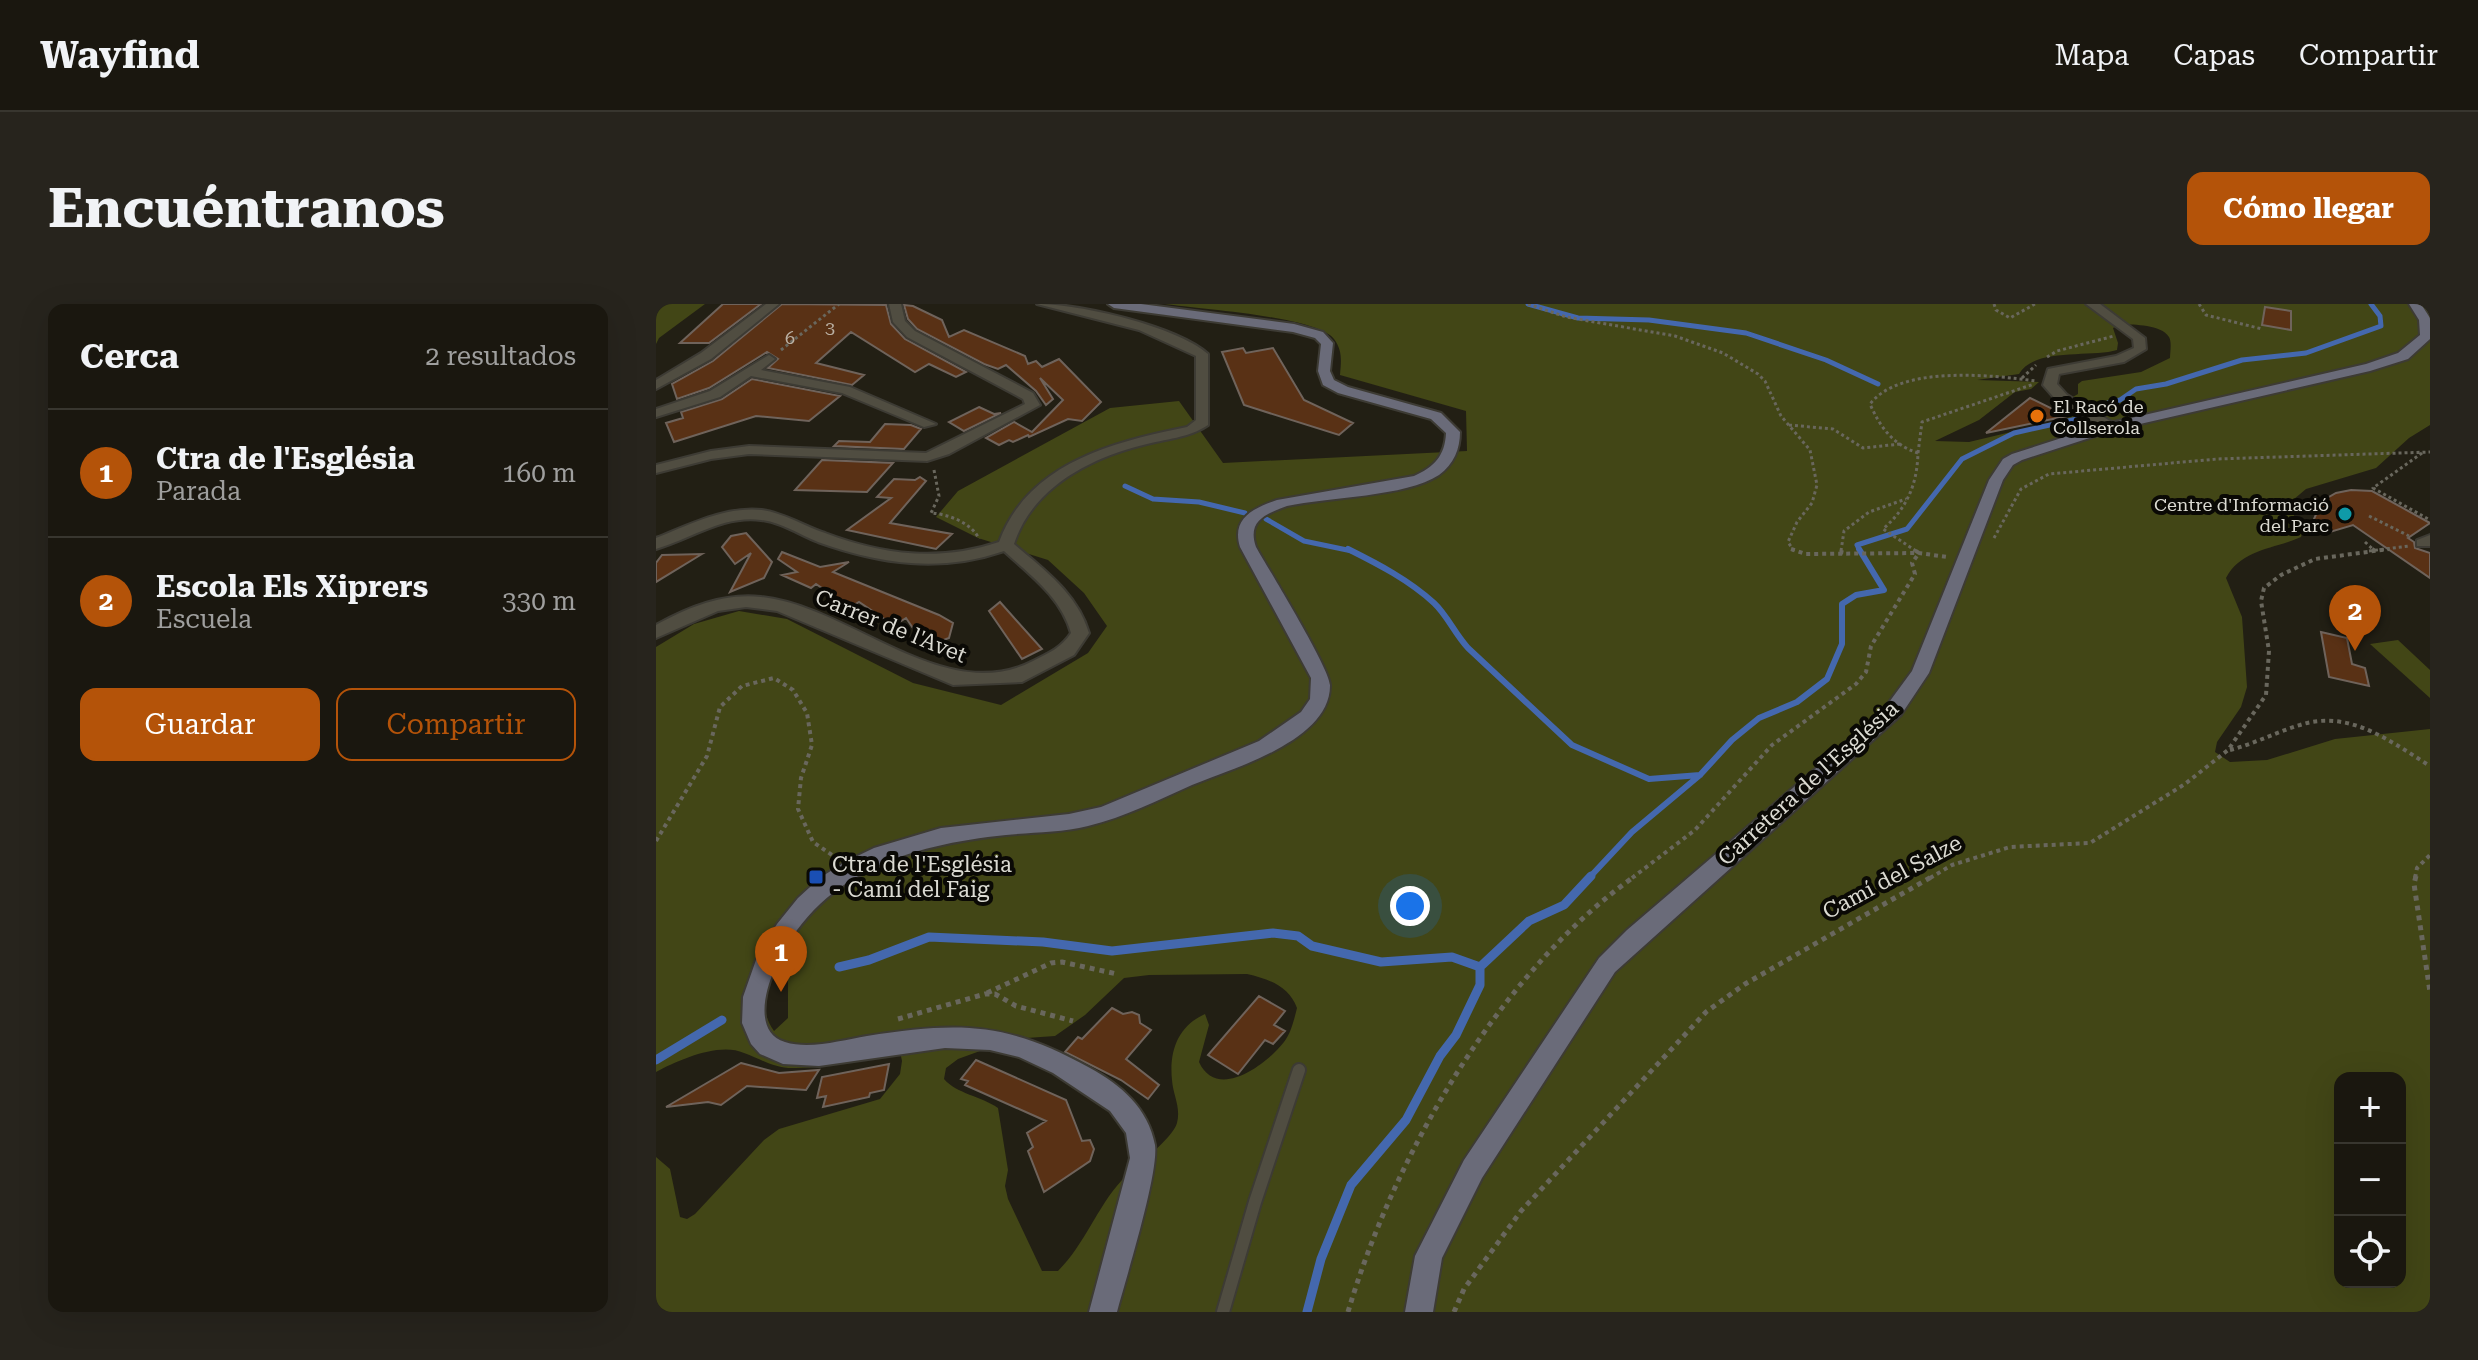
<!DOCTYPE html>
<html lang="es">
<head>
<meta charset="utf-8">
<style>
  body { margin:0; font-family:"Roboto Serif",serif; background:#27241d; color:#f1f3f6 }
  .controls { position:absolute; right:24px; bottom:24px; display:grid; overflow:hidden; border-radius:16px; box-shadow:0 8px 32px #0002 }
  .controls button { width:72px; height:72px; display:grid; place-items:center; padding:0; border:0; border-bottom:2px solid #38362f; background:#1a170f; color:#f1f3f6; font:40px sans-serif }
  .you { position:absolute; left:754px; top:602px; width:28px; height:28px; margin:-20px; border:6px solid #fff; border-radius:50%; background:#1a73e8; box-shadow:0 0 0 12px #1a73e833 }
  .badge { display:grid; place-items:center; width:52px; height:52px; border-radius:50%; background:#b45309; color:#fff; font-size:26px; font-weight:700 }
  .pin { position:absolute; translate:-50% -66px; filter:drop-shadow(0 2px 4px #0008) }
  .pin::after { content:''; position:absolute; top:42px; width:28px; height:24px; background:inherit; clip-path:polygon(0 0,100% 0,50% 100%) }
  .list { margin:0; padding:0; list-style:none }
  h2 { display:flex; justify-content:space-between; align-items:center; height:104px; margin:0; padding:0 32px; font-size:34px }
  h2 small { font-size:26px; font-weight:400; color:#9f9f9e }
  .list li { display:grid; grid-template-columns:52px 1fr auto; gap:24px; align-items:center; box-sizing:border-box; height:128px; padding:0 32px; border-top:2px solid #38362f }
  .list b { display:block; font-size:30px; white-space:nowrap }
  .list p { margin:0; font-size:26px; white-space:nowrap; color:#9f9f9e }
  .list em { font-size:26px; font-style:normal; color:#9f9f9e }
  .actions { display:flex; gap:16px; padding:24px 32px }
  .actions a { flex:1; padding:18px 0; border:2px solid #b45309; border-radius:16px; text-align:center; font-size:28px; color:#b45309 }
  .actions .main { background:#b45309; color:#fff }
  .icon { flex:none; width:44px; height:44px; fill:none; stroke:currentColor; stroke-width:2; stroke-linecap:round; stroke-linejoin:round }
  .map { position:relative; flex:none; width:1774px; height:1008px; overflow:hidden; border-radius:16px }
  header { display:flex; align-items:center; gap:48px; box-sizing:border-box; height:112px; padding:0 40px; background:#1a170f; border-bottom:2px solid #38362f }
  header strong { font-size:38px }
  nav { display:flex; gap:44px; margin-inline-start:auto; font-size:28px }
  .intro { display:flex; align-items:center; justify-content:space-between; box-sizing:border-box; height:192px; padding:0 48px }
  h1 { margin:0; font-size:56px }
  .button { padding:20px 36px; border-radius:16px; background:#b45309; color:#fff; font-size:28px; font-weight:700 }
  main { display:flex; gap:48px; padding:0 48px }
  aside { flex:1; background:#1a170f; border-radius:16px; box-shadow:0 8px 32px #0002 }
  .map>svg:first-child { display:block }
</style>
</head>
<body>
<header>
<strong>Wayfind</strong>
<nav><a>Mapa</a><a>Capas</a><a>Compartir</a></nav>
</header>
<div class="intro"><h1>Encuéntranos</h1><a class="button">Cómo llegar</a></div>
<main>
<aside>
<h2>Cerca<small>2 resultados</small></h2>
<ul class="list">
<li><span class="badge">1</span><div><b>Ctra de l'Església</b><p>Parada</p></div><em>160 m</em></li>
<li><span class="badge">2</span><div><b>Escola Els Xiprers</b><p>Escuela</p></div><em>330 m</em></li>
</ul>
<div class="actions"><a class="main">Guardar</a><a>Compartir</a></div>
</aside>
<div class="map">
<svg width="1774" height="1008" viewBox="0 0 1774 1008">
  <rect width="100%" height="100%" fill="#221f14"/>
  <!-- green -->
  <path fill="#424616" fill-rule="evenodd" d="M 0,0 L 49,0 L 3,34 L 0,40 Z
    M 509,0 L 1774,0 L 1774,121 L 1753,134 L 1720,164 L 1650,185 L 1631,201 L 1647,225 L 1645,233 C 1619,245 1585,245 1570,274 L 1586,313 L 1591,383 L 1585,403 L 1561,438 L 1559,448 L 1574,458 L 1611,456 L 1679,435 L 1774,425 L 1774,1008 L 0,1008 L 0,853 L 14,865 L 24,913 L 31,915 L 39,910 L 108,836 L 123,825 L 224,795 L 244,770 L 246,757 L 244,747 C 209,754 175,764 140,764 C 119,765 107,756 88,749 C 63,738 23,756 0,768 L 0,343 L 38,320 L 83,307 L 131,315 L 257,379 L 345,401 L 432,349 L 451,322 L 428,289 L 392,256 L 322,234 L 280,213 L 302,187 L 454,104 L 523,97 L 567,159 L 811,147 L 810,107 L 684,71 C 685,58 687,47 678,35 C 660,12 542,5 509,0 ZM 1466,20 C 1478,21 1505,20 1513,33 C 1516,38 1514,49 1514,54 L 1485,68 L 1426,77 L 1422,80 L 1422,90 L 1406,99 L 1415,112 L 1410,115 L 1313,138 L 1279,137 L 1323,116 L 1359,88 L 1375,85 L 1383,78 L 1321,76 L 1363,70 C 1378,43 1435,54 1461,46 L 1462,39 L 1457,24 ZM 123,649 L 132,651 L 132,714 L 118,727 C 100,703 113,674 123,649 ZM 591,670 C 613,675 633,682 641,704 C 638,716 635,729 628,738 C 609,762 561,797 543,758 L 553,721 L 549,710 C 522,722 513,747 516,776 C 517,791 525,803 521,819 C 517,834 479,863 466,876 C 441,903 429,940 402,967 L 386,967 L 352,895 L 349,882 L 352,866 L 342,804 C 325,792 301,790 288,775 L 290,764 L 302,755 L 357,735 L 399,732 L 429,711 L 468,674 L 493,671 ZM 1684,774 L 1744,774 L 1744,978 L 1684,978 Z
    M 1742,336 L 1774,366 L 1774,394 L 1714,340 Z"/>
  <g fill="none" stroke-linecap="round" stroke-linejoin="round">
    <!-- stream-far2 -->
    <path stroke="#4468ae" stroke-width="5" d="M 872,0 L 922,14 L 993,16 L 1090,29 L 1170,56 L 1222,80
      M 1440,109 L 1452,99 L 1464,96 L 1480,85 L 1510,80 L 1586,56 L 1650,49 L 1725,22 L 1724,12 L 1715,0
      M 469,182 L 497,195 L 543,198 L 589,209
      M 610,215 L 648,237 L 696,247
      M 1204,247 L 1201,241 L 1251,225 L 1306,155 L 1358,129 L 1430,113"/>
    <!-- stream-far1 -->
    <path stroke="#4468ae" stroke-width="6" d="M 692,245 C 722,260 753,276 778,299 C 791,311 799,330 812,344 L 916,441 L 993,475 L 1044,471
      M 933,574 L 976,528 L 1044,471 L 1076,436 L 1103,414 L 1141,398 L 1171,375 L 1186,340 L 1186,300 L 1200,291 L 1228,286 L 1203,245"/>
    <!-- stream -->
    <path stroke="#4468ae" stroke-width="9" d="M 183,663 L 213,656 L 273,633 L 387,638 L 456,647 L 617,629 L 642,632 L 656,642 L 725,658 L 796,653 L 824,663
      M 0,756 L 66,716
      M 651,1008 L 665,955 L 695,881 L 750,816 L 784,752 L 800,731 L 824,681 L 824,663 L 873,617 L 908,601 L 935,572"/>
  </g>
  <!-- building -->
  <path fill="#593115" stroke="#6f635b" stroke-width="2" d="M 67,0 L 105,0 L 53,39 L 24,39 Z
    M 126,0 L 230,1 L 235,20 L 249,35 L 310,68 L 300,73 L 273,60 L 259,68 L 195,28 L 160,59 L 208,71 L 196,81 L 112,64 L 122,55 L 111,48 L 53,84 L 21,95 L 16,80 L 57,57 Z
    M 248,1 L 257,2 L 286,16 L 293,33 L 308,26 L 369,52 L 372,60 L 380,57 L 386,63 L 403,55 L 445,98 L 426,117 L 412,115 L 373,133 L 372,131 L 357,138 L 353,136 L 343,141 L 330,134 L 358,118 L 376,128 L 407,96 L 384,74 L 397,95 L 390,101 L 380,87 L 350,61 L 342,65 L 328,60 L 261,25 L 252,15 Z
    M 1609,3 L 1635,7 L 1635,26 L 1606,21 Z
    M 587,44 L 590,49 L 617,44 L 648,96 L 697,119 L 683,131 L 588,101 L 566,48 Z
    M 96,75 L 184,92 L 153,117 L 100,112 L 18,138 L 10,119 L 27,114 L 25,108 L 66,95 Z
    M 1374,94 L 1411,112 L 1330,129 Z
    M 323,103 L 338,110 L 345,109 L 308,127 L 293,118 Z
    M 229,120 L 255,121 L 265,125 L 248,145 L 178,142 L 183,137 L 214,138 Z
    M 166,156 L 237,159 L 211,188 L 139,186 Z
    M 264,173 L 270,177 L 234,219 L 296,230 L 280,245 L 191,226 L 235,194 L 221,193 L 238,175 L 259,176 Z
    M 1695,186 L 1716,187 L 1774,219 L 1752,234 L 1758,238 L 1759,244 L 1774,249 L 1774,274 L 1697,221 L 1674,228 L 1658,215 L 1666,197 L 1680,189 Z
    M 90,229 L 116,258 L 108,274 L 74,288 L 95,249 L 79,260 L 66,243 L 75,232 Z
    M 126,248 L 164,263 L 193,258 L 177,268 L 283,311 L 297,319 L 293,334 L 277,340 L 261,330 L 250,314 L 242,319 L 233,318 L 203,298 L 198,301 L 189,300 L 160,280 L 155,284 L 126,271 L 141,268 L 122,255 Z
    M 46,250 L 0,278 L 0,259 L 6,251 Z
    M 344,298 L 386,345 L 366,355 L 333,307 Z
    M 1665,328 L 1691,334 L 1696,360 L 1709,364 L 1713,382 L 1673,373 Z
    M 603,692 L 629,707 L 618,721 L 629,727 L 617,740 L 609,736 L 582,770 L 552,751 Z
    M 456,704 L 467,710 L 476,708 L 483,711 L 484,719 L 495,726 L 470,755 L 503,781 L 492,795 L 465,776 L 409,748 L 422,733 L 426,735 Z
    M 320,756 L 410,796 L 426,837 L 434,836 L 438,845 L 434,857 L 388,888 L 372,847 L 377,843 L 371,829 L 390,817 L 309,781 L 312,777 L 305,775 Z
    M 85,759 L 123,769 L 163,766 L 150,786 L 91,782 L 65,801 L 52,798 L 10,803 Z
    M 233,760 L 228,786 L 214,789 L 213,793 L 167,803 L 170,792 L 161,794 L 166,773 Z"/>
  <g fill="none" stroke-linecap="round" stroke-linejoin="round">
    <!-- service casing -->
    <g stroke="#3d3b34" stroke-width="16">
      <path id="service" d="M 567,1008 L 599,898 L 643,766"/>
    </g>
    <!-- minor casing -->
    <g stroke="#3d3b34" stroke-width="4">
      <path id="minor" d="M 233,0 L 245,0 L 249,17 L 259,27 L 377,89 L 384,101 L 293,150 L 271,157 L 93,150 L 55,155 L 0,169 L 0,161 L 55,147 L 93,142 L 270,149 L 369,100 L 367,95 L 251,33 L 237,18 Z
        M 381,0 C 424,0 520,22 552,50 L 552,121 C 533,134 509,135 487,141 C 434,154 376,184 358,240 C 388,266 421,289 433,329 L 418,351 L 366,378 L 297,381 L 121,307 L 90,303 L 62,307 L 0,334 L 0,321 C 33,303 67,289 105,293 C 194,302 288,403 377,357 C 393,349 405,344 415,329 C 405,293 374,271 348,247 C 284,269 224,260 162,238 C 144,231 125,218 105,216 C 67,211 35,235 0,245 L 0,234 C 33,221 69,202 106,206 C 128,209 148,222 169,229 C 227,251 284,258 343,238 C 372,159 457,138 531,123 L 540,116 L 540,52 L 483,26 Z
        M 1430,0 L 1444,0 L 1489,34 L 1490,45 L 1468,58 L 1403,70 L 1401,80 L 1411,91 L 1459,120 L 1459,126 L 1454,127 L 1401,97 L 1387,81 L 1392,65 L 1460,52 L 1478,44 L 1477,35 Z
        M 113,51 L 119,55 L 105,66 L 194,83 L 280,120 L 268,123 L 186,89 L 95,72 L 64,93 L 0,113 L 0,105 L 54,87 Z
        M 1774,231 L 1774,242 L 1761,242 L 1761,236 Z"/>
    </g>
    <!-- tertiary casing -->
    <g stroke="#3d3b34" stroke-width="4">
      <path id="tertiary" d="M 110,0 L 123,0 L 55,55 L 0,85 L 0,76 L 45,49 Z"/>
    </g>
    <!-- secondary casing -->
    <g stroke="#3d3b34" stroke-width="4">
      <path id="secondary" d="M 452,0 L 485,0 L 638,20 L 667,28 L 677,39 L 674,67 L 678,76 L 692,83 L 785,109 L 804,128 C 804,145 798,160 783,171 C 750,193 672,193 631,202 C 609,210 591,217 600,243 C 613,266 673,363 674,381 C 675,437 577,464 536,481 C 502,496 469,513 432,522 C 405,529 377,528 350,531 C 253,541 160,569 118,667 C 108,689 99,729 129,738 C 154,746 186,736 211,732 C 303,718 350,717 434,764 C 465,781 492,804 499,841 C 503,869 470,974 461,1008 L 433,1008 L 474,854 L 470,829 L 454,807 L 397,769 L 363,753 L 334,746 L 289,744 L 163,762 L 127,760 L 104,750 L 95,740 L 86,719 L 87,693 L 100,656 L 121,620 L 142,594 L 165,573 L 191,557 L 218,544 L 285,524 L 413,510 L 445,503 L 603,437 L 645,408 L 654,395 L 655,374 L 584,243 C 575,214 598,204 621,196 L 758,172 C 778,163 789,152 790,129 L 775,115 L 682,89 L 667,81 L 662,67 L 665,40 L 659,34 L 637,28 L 458,4 Z
        M 1753,0 L 1765,0 L 1774,14 L 1774,35 L 1752,55 L 1714,67 L 1458,126 L 1366,156 L 1357,161 L 1347,176 L 1273,369 L 1245,411 L 959,668 L 826,874 L 786,954 L 777,1008 L 749,1008 L 759,952 L 808,856 L 943,654 L 971,626 L 1207,424 L 1231,401 L 1256,367 L 1333,176 L 1347,155 L 1356,150 L 1449,120 L 1710,60 L 1742,49 L 1764,31 L 1763,16 Z"/>
    </g>
    <!-- path-far2 -->
    <path stroke="#69675d" stroke-width="3" stroke-dasharray="3 3" stroke-linecap="butt" d="M 872,0 L 910,13 L 1019,32 L 1067,49 L 1102,70 L 1109,77 L 1125,112 L 1154,146 L 1161,181 L 1156,199 L 1141,218 L 1132,238 L 1138,247
      M 1338,0 L 1340,6 L 1354,14 L 1379,0
      M 1543,0 L 1550,11 L 1606,25
      M 125,46 L 183,0
      M 1391,53 L 1401,47 L 1458,32
      M 1366,74 L 1380,61
      M 1133,121 L 1177,125 L 1207,144 L 1244,140
      M 1262,149 L 1266,118 L 1378,80
      M 1766,149 L 1717,184 L 1774,216
      M 278,166 L 283,192 L 275,209 C 292,210 316,219 323,235
      M 1713,212 L 1753,232
      M 1338,234 L 1365,185 L 1393,170 L 1561,155 L 1774,148
      M 1709,238 L 1719,247
      M 1185,247 L 1188,227 L 1213,208 L 1250,195
      M 1260,247 L 1227,225 C 1251,204 1261,181 1262,149 C 1237,141 1224,123 1214,100 C 1244,61 1336,71 1380,77
      M 1713,247 L 1753,242"/>
    <!-- path-far1 -->
    <path stroke="#69675d" stroke-width="4" stroke-dasharray="4 4" stroke-linecap="butt" d="M 1135,245 L 1150,250 L 1263,249 L 1291,253
      M 1716,245 L 1719,247
      M 1185,250 L 1186,245
      M 1574,446 C 1598,440 1620,428 1644,421 C 1693,405 1734,437 1774,462
      M 0,537 L 51,452 L 64,403 L 86,382 L 118,374 L 137,386 L 151,409 L 156,441 L 145,474 L 142,505 L 157,538 L 179,553
      M 976,574 L 1039,526 L 1116,441 L 1200,380 L 1210,368 L 1215,342 L 1259,270 L 1256,259 L 1263,249 L 1257,245
      M 1274,574 L 1296,561 L 1354,543 L 1434,539 L 1529,480 L 1572,446 L 1610,391 L 1613,347 L 1605,297 L 1608,284 L 1625,271 L 1659,255 L 1733,245
      M 1759,574 L 1761,564 L 1774,551"/>
    <!-- path -->
    <path stroke="#69675d" stroke-width="5" stroke-dasharray="5 5" stroke-linecap="butt" d="M 1760,572 L 1758,580 L 1774,688
      M 331,689 L 395,659 L 406,658 L 461,670
      M 242,715 L 329,690 L 339,690 L 360,702 L 417,717
      M 692,1008 C 738,852 844,667 979,572
      M 798,1008 L 808,985 L 865,907 L 1050,708 L 1089,680 L 1277,572"/>
    <!-- service -->
    <use href="#service" stroke="#504d41" stroke-width="12"/>
    <!-- minor -->
    <use href="#minor" fill="#504d41" fill-rule="evenodd"/>
    <!-- tertiary -->
    <use href="#tertiary" fill="#504d41" fill-rule="evenodd"/>
    <!-- secondary -->
    <use href="#secondary" fill="#6a6b79" fill-rule="evenodd"/>
  </g>
  <!-- markers -->
  <circle fill="#e8710a" stroke="#0a0905" stroke-width="3" cx="1381" cy="112" r="8"/>
  <circle fill="#0f9aa8" stroke="#0a0905" stroke-width="3" cx="1689" cy="210" r="8"/>
  <rect fill="#1a4fb4" stroke="#0a0905" stroke-width="3" x="152" y="565" width="16" height="16" rx="4"/>
  <g text-anchor="middle" dominant-baseline="central" stroke-width="8" stroke-linejoin="round" paint-order="stroke">
    <!-- number labels -->
    <g font-size="18" fill="#bab0a3">
      <text x="174" y="23">3</text>
      <text x="134" y="33">6</text>
    </g>
    <!-- far-poi labels -->
    <g font-size="18" fill="#dbdad2" stroke="#0a0905" text-anchor="start">
      <text x="1397" y="102">El Racó de<tspan x="1397" dy="21">Collserola</tspan></text>
      <text x="1673" y="200" text-anchor="end">Centre d'Informació<tspan x="1673" dy="21">del Parc</tspan></text>
    </g>
    <!-- street labels -->
    <g font-size="22" fill="#dbdad2" stroke="#0a0905">
      <text transform="translate(235 322) rotate(22)">Carrer de l'Avet</text>
      <text transform="translate(1152 479) rotate(-42)">Carretera de l'Església</text>
      <text transform="translate(1236 573) rotate(-28)">Camí del Salze</text>
    </g>
    <!-- poi labels -->
    <g font-size="22" fill="#dbdad2" stroke="#0a0905" text-anchor="start">
      <text x="176" y="560">Ctra de l'Església<tspan x="176" dy="25">- Camí del Faig</tspan></text>
    </g>
  </g>
</svg>
<div class="controls">
<button>+</button>
<button>−</button>
<button><svg class="icon" aria-label="locate" viewBox="0 0 24 24"><circle cx="12" cy="12" r="6"/><path d="M12 2v4M12 18v4M2 12h4M18 12h4"/></svg></button>
</div>
<div class="you"></div>
<div class="pin badge" style="left:125px;top:688px">1</div>
<div class="pin badge" style="left:1699px;top:347px">2</div>
</div>
</main>
</body>
</html>
